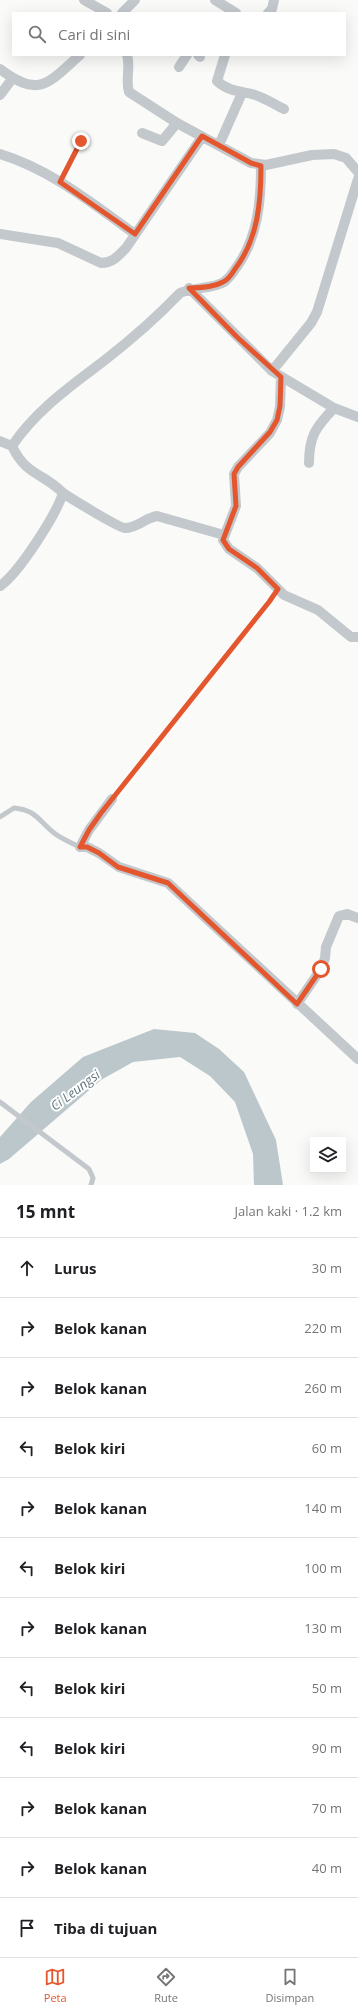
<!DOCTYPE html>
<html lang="id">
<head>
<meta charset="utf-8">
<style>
  body { margin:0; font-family:"Open Sans",sans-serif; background:#f6f6f6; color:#202124 }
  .controls { position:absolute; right:12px; bottom:12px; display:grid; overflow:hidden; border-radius:0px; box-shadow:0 4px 16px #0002 }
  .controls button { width:36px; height:36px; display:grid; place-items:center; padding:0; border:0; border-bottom:1px solid #e0e0e0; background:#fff; color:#202124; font:20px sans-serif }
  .stop { position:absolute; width:12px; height:12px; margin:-9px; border:3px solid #e4572e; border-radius:50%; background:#fff }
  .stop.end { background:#e4572e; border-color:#fff; box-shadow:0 1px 4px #0008 }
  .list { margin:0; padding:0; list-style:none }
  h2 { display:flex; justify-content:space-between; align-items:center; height:52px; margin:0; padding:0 16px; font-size:17px }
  h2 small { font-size:13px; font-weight:400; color:#757577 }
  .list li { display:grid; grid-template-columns:26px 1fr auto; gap:12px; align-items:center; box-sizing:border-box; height:60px; padding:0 16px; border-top:1px solid #e0e0e0 }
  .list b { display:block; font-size:15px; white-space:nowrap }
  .list em { font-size:13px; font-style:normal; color:#757577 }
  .icon { flex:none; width:22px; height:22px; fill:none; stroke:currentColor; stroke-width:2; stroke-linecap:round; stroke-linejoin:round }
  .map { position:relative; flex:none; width:358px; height:1185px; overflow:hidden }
  .search { position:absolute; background:#fff; box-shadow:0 4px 16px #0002; left:12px; right:12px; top:12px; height:44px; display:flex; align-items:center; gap:10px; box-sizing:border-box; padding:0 14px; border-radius:0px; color:#757577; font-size:15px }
  .sheet { height:772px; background:#fff }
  nav { display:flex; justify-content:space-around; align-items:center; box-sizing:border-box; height:56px; border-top:1px solid #e0e0e0; background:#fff; font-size:11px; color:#757577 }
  nav a { display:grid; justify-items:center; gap:2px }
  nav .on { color:#e4572e }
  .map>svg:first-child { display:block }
</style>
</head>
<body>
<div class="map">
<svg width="358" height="1185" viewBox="0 0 358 1185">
  <rect width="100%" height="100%" fill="#fafaf8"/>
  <!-- water -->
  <path fill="#bbc7cb" d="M 154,1029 L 195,1033 L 219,1049 L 244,1072 L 276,1140 L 283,1185 L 254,1185 L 253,1154 L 235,1102 L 210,1076 L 180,1057 L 133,1062 L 101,1080 L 9,1159 L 0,1164 L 0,1137 L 31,1102 L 83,1057 Z"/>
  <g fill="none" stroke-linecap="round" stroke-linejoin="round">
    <!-- path -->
    <path stroke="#bbbfc2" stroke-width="1.5" stroke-dasharray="2 2" stroke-linecap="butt" d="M 119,792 L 273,597"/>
    <!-- service -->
    <path stroke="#c3c8cc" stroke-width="5" d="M 60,182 L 81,141
      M 0,817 L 14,808 C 36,810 38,820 54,833 C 62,839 71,843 80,847
      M 0,1102 L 89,1169 L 93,1178 L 91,1185"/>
    <!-- minor -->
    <path stroke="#c3c8cc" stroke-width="10" d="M 84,0 L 107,13
      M 215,0 L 236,13
      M 122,13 L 135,0
      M 268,13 L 272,9 L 274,0
      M 127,55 C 131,67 125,79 129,92 L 177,123 L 251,163 L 266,165 L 312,155 L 334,154 L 346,158 L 358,172
      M 198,55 L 200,57
      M 225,55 L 217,81 C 229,92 241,91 255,95 C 265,98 274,104 284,109
      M 179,67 L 187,55
      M 0,69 C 40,99 48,83 80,55
      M 0,95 L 12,79
      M 142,133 L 162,141 L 177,123
      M 219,145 L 242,93
      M 0,154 C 50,169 93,204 135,234
      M 0,234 L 58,243 L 101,263 C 113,263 118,256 126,248 L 202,137
      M 189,288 L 272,371 L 334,408 L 358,417
      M 272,371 L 311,323 L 317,312 L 358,179
      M 281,377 L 280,407 L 277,420 L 270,433 L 238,467 L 234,474 L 236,506 L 223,540 L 229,549 L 257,568 L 284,595 L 318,610 L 351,637 L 358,637
      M 0,441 L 12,446
      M 309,463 C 309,436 316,427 334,408
      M 63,493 C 72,499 119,528 125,528 C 137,528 145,518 157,516 L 224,535
      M 0,586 C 19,573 56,515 63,493 C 44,473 26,476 12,446 C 36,410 71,386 105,360 C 132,339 157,317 180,293 C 193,287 213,289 224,282 C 229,278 233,273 236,268 C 258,238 261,201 261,166
      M 112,799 L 89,830 L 80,847 L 87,847 L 99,853 L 119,867 L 168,883 L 358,1059
      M 297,1004 L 321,969 L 325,958 L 326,947 L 339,916 L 347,914 L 358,918"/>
  </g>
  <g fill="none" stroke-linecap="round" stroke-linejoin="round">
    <!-- route -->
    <path stroke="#e4572e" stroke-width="5" d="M 81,141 L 60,182 L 135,234 L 202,136 L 251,163 L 261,166 C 261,202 258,239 235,269 C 232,274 228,280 223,282 C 214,287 199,288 189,288 L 237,337 L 281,377 L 280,406 L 277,420 L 270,432 L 238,467 L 234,474 L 236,506 L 223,540 L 229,549 L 257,568 L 278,589 L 269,602 L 101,813 L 89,830 L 80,847 L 87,847 L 99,853 L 118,867 L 168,883 L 297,1004 L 321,969"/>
  </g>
  <g text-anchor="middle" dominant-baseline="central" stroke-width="4" stroke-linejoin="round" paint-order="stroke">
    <!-- water labels -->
    <g font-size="13" font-style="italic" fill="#60757c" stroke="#fff">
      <text transform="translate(75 1090) rotate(-37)">Ci Leungsi</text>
    </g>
  </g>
</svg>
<div class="controls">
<button><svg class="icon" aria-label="layers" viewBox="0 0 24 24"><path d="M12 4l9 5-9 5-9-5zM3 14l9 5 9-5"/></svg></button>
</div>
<div class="stop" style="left:321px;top:969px"></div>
<div class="stop end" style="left:81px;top:141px"></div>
<div class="search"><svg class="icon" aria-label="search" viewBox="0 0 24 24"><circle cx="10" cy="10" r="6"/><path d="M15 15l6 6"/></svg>Cari di sini</div>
</div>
<section class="sheet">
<h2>15 mnt<small>Jalan kaki · 1.2 km</small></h2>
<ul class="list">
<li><svg class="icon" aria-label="ahead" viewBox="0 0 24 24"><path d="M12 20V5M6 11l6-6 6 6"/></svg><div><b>Lurus</b></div><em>30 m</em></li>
<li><svg class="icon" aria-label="right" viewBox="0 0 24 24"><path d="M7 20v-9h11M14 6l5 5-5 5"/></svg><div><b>Belok kanan</b></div><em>220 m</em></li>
<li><svg class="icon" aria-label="right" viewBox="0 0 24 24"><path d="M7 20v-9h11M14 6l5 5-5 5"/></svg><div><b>Belok kanan</b></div><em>260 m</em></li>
<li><svg class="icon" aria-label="left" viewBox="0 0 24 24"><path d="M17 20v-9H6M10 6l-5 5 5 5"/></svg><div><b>Belok kiri</b></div><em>60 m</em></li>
<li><svg class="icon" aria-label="right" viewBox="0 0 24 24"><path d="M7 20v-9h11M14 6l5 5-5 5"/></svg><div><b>Belok kanan</b></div><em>140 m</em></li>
<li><svg class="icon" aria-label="left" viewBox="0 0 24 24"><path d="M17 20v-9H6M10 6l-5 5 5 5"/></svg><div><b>Belok kiri</b></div><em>100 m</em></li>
<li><svg class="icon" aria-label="right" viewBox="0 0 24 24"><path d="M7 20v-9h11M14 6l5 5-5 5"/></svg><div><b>Belok kanan</b></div><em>130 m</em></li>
<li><svg class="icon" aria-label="left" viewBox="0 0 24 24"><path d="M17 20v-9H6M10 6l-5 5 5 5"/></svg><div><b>Belok kiri</b></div><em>50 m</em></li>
<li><svg class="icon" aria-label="left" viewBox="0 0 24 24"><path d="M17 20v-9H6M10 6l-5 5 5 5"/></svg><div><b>Belok kiri</b></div><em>90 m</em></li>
<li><svg class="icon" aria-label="right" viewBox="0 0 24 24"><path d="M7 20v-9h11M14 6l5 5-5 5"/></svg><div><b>Belok kanan</b></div><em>70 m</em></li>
<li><svg class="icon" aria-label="right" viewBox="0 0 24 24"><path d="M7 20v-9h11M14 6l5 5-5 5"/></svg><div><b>Belok kanan</b></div><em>40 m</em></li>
<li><svg class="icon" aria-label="arrive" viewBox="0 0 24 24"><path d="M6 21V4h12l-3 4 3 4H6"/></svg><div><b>Tiba di tujuan</b></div></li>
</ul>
</section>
<nav>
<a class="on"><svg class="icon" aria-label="map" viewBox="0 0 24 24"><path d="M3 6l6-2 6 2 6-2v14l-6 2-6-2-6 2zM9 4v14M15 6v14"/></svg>Peta</a>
<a><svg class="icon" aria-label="directions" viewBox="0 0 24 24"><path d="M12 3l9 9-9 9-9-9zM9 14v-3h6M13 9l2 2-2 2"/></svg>Rute</a>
<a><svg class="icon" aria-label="saved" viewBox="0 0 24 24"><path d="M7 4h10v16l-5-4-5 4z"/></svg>Disimpan</a>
</nav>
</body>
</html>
